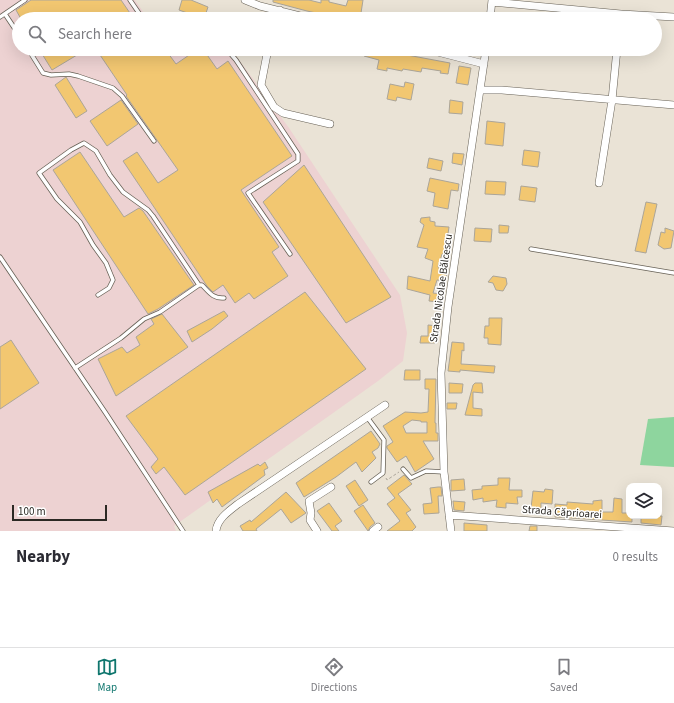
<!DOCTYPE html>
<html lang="en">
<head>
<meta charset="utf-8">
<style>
  body { margin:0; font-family:"Source Sans 3",sans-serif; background:#f7f7f7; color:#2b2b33 }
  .controls { position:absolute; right:12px; bottom:12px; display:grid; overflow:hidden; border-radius:8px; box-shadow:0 4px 16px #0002 }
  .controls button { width:36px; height:36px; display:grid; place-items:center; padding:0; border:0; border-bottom:1px solid #e1e1e2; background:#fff; color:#2b2b33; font:20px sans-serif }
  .scale { position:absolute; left:12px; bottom:10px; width:95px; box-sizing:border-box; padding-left:4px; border:2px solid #2c2924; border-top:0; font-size:11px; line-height:14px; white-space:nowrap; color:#2c2924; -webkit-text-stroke:3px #fff; paint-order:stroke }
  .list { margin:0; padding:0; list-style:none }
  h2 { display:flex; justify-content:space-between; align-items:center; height:52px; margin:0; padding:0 16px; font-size:17px }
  h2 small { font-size:13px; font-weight:400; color:#7c7c81 }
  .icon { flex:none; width:22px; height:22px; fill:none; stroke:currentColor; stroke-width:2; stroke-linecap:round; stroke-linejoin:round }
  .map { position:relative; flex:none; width:674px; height:531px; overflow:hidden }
  .search { position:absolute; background:#fff; box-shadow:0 4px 16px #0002; left:12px; right:12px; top:12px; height:44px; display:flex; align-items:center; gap:10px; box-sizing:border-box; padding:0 14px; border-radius:22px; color:#7c7c81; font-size:15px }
  .sheet { height:116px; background:#fff }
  nav { display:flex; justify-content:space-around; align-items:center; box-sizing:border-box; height:56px; border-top:1px solid #e1e1e2; background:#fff; font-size:11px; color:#7c7c81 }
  nav a { display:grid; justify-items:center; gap:2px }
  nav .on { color:#0f766e }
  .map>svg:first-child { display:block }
</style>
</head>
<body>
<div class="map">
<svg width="674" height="531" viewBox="0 0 674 531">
  <rect width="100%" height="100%" fill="#eae3d6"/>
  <!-- industrial -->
  <path fill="#edd2d2" d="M 0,0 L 135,0 L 148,19 L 19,19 L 19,49 L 231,49 L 289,128 L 400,295 L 407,333 L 403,361 L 378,381 L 174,526 L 176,531 L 0,531 Z"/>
  <!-- green -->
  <path fill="#8ed59e" d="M 674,417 L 674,467 L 640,465 L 648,419 Z"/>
  <!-- building -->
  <path fill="#f2c771" stroke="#aba599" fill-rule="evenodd" d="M 31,0 L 121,0 L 134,19 L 21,19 L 16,10 Z
    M 182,0 L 191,0 L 208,7 L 204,19 L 179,10 Z
    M 273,0 L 309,0 L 321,3 L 321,0 L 329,0 L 329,2 L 346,6 L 348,0 L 363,0 L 361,13 L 380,17 L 380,19 L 338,19 L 330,18 L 330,16 L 307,11 L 273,2 Z
    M 39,49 L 87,49 L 52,70 Z
    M 96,49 L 165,49 L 176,64 L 198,49 L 203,49 L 217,69 L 228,61 L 292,156 L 241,190 L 279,247 L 272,252 L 288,276 L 254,299 L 249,293 L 235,303 L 223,285 L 213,292 L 207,286 L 123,161 L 137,152 L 158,183 L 178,170 L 126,96 L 127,95 Z
    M 366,49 L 389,49 L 392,50 L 391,52 L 450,63 L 448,74 L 440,73 L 441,71 L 422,68 L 421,72 L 403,69 L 402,71 L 387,68 L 387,71 L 377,69 L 379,60 L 364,56 Z
    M 459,66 L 471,68 L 468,85 L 456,83 Z
    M 66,77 L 87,111 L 76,118 L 55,85 Z
    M 405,82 L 414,84 L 411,100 L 397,97 L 396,101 L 387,99 L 390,84 L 404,87 Z
    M 121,100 L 138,124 L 107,146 L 90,121 Z
    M 450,100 L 463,102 L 462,114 L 449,113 Z
    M 487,121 L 505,123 L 503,146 L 485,144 Z
    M 524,150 L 540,152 L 538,167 L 522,165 Z
    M 80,152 L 124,217 L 139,208 L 143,211 L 194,285 L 158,309 L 148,314 L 53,170 Z
    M 453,153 L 464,154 L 462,165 L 452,163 Z
    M 429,158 L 443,161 L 441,171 L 427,168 Z
    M 304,165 L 391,297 L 346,323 L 263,202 Z
    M 430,178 L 459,184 L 458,191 L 451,190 L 448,209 L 433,206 L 435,193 L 427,191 Z
    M 486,181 L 506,182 L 505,195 L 485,194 Z
    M 521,186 L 537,188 L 535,202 L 519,200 Z
    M 646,202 L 657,204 L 646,253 L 635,251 Z
    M 430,217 L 430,221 L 435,222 L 435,226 L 449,227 L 445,254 L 442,254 L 438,267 L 439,267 L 439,269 L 447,270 L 446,281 L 437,280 L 433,293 L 441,294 L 440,302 L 429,301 L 430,295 L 407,289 L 408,276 L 430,281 L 433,261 L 425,258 L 428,249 L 417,247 L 424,225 L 420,222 L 421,218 Z
    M 499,225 L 509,226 L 508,233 L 499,233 Z
    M 475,228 L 492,229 L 491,242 L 474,241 Z
    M 665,228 L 674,231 L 671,248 L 664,249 L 658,245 L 661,232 L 665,233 Z
    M 493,276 L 506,278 L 507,284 L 503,291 L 496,290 L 493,283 L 488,282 Z
    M 305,292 L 366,369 L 185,495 L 164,467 L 156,474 L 151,467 L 158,459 L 126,416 Z
    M 224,311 L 228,316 L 212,329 L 192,342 L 187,331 Z
    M 162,314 L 188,347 L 116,396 L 98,359 L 122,347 L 127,353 L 140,345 L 136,337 L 154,324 L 151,319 Z
    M 489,318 L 502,318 L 501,345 L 488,344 L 488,338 L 484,338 L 485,326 L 489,326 Z
    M 428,325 L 439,326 L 439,332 L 436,332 L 436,343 L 420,343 L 421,336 L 428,336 Z
    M 11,340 L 39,383 L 0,409 L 0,347 Z
    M 452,342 L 464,343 L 464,351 L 462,350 L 461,364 L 495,366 L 494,373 L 460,370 L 460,372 L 448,371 Z
    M 405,370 L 420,370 L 420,380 L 404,380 Z
    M 425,379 L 436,379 L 435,423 L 436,423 L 436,433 L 438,433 L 438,441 L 423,441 L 434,459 L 415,472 L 406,456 L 397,462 L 387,448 L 387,446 L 393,442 L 383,426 L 405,412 L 421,413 L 428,412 L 429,389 L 425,389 ZM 412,420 L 421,421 L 421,422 L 427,422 L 427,433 L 406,433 L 403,426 Z
    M 449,383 L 463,384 L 462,393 L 449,393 Z
    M 475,383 L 482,383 L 483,393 L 473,392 L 473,408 L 482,409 L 482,416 L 465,415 L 473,385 Z
    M 447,403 L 457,403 L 456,409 L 447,409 Z
    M 371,431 L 380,444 L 378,448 L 372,452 L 376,458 L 362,472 L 356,462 L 336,477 L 304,497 L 296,483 Z
    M 265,462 L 268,468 L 264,470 L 265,475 L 222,507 L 217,499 L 213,503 L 208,492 L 258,464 L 260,466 Z
    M 404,475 L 412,484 L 398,494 L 411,510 L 406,513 L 416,527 L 412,531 L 387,531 L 400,521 L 387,504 L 395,498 L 387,488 Z
    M 498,478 L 510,478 L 509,490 L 522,490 L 522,497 L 517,497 L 518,504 L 506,503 L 506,508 L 496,507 L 497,500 L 483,502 L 483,498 L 473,500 L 472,490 L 482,489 L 482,486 L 498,485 Z
    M 464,479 L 465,490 L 451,491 L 451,480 Z
    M 355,480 L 368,500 L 359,506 L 346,486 Z
    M 438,487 L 441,487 L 442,496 L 438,496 L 439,513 L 424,514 L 423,504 L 432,503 L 430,488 Z
    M 545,489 L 553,490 L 552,504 L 541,503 L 541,509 L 531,508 L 533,491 L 544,492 Z
    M 286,492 L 306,513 L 291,523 L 281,509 L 256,529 L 257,531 L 243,531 L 240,526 L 250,520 L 251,522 Z
    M 614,498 L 622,499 L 622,513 L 629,513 L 629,516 L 632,516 L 632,522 L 555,517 L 555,504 L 567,505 L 567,502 L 593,504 L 593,501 L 602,500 L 602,512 L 613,512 Z
    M 453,501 L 465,502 L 464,511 L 454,510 Z
    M 329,503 L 342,521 L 335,526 L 339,531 L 332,531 L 317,511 Z
    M 363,505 L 375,523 L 370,527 L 368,531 L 354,511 Z
    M 653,516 L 662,516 L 661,525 L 641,523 L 641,517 L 653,518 Z
    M 464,523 L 487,525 L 487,531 L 464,531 Z
    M 530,526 L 537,526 L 537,531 L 529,531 Z"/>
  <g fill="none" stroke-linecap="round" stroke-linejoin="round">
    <!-- service casing -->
    <g stroke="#676156" stroke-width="5">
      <path id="service" d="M 130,0 L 143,19
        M 5,14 L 19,35
        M 0,17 L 25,0
        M 28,49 L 43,73 L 51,75 L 69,74 L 78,76 L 113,88 L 122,96 L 154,141
        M 223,49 L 230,53 L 236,60 L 298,154 L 298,161 L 248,193 L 290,254
        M 531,249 L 674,273
        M 0,257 L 105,412 L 183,531
        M 98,295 L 109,288 L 113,280 L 106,263 L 93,245 L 80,222 L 57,199 L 39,173 L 71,150 L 84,143 L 96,151 L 110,175 L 123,192 L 148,210 L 153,216 L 199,285 L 202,285 C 209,292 213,299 224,298
        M 75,368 L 121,338 L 144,319 L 160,312 L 199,285
        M 367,417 L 384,440 L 383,473 L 371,482
        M 403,469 L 411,478 L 426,471 L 444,472"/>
    </g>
    <!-- minor casing -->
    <g stroke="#676156" stroke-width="8">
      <path id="minor" d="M 245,0 L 260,6 L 312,19
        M 492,2 L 621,14 L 621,19
        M 621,14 L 674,17
        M 277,19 L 280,10
        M 490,19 L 492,0
        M 268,49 L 261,85 L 274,107 L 283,113 L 330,124
        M 426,49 L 484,64
        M 481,90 L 502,90 L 674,105
        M 599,183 L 612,100 L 617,49
        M 449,515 L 674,531
        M 216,531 C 217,519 229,511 238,504 L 385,405
        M 317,531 L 310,520 L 311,513 L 309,501 L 331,487
        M 373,531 L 378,527
        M 451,531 L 444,472 L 441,373 L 448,307 L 486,49"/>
    </g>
    <!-- path -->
    <path stroke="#aca69c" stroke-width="1" stroke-dasharray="3 2" stroke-linecap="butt" d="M 386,478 L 387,480 L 399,472"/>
    <!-- service -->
    <use href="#service" stroke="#fff" stroke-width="3.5"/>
    <!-- minor -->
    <use href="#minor" stroke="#fff" stroke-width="7"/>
  </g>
  <g text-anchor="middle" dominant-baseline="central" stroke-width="3" stroke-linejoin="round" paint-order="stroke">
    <!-- street labels -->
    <g font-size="11" fill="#2c2924" stroke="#fff">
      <text transform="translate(441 288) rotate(-82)">Strada Nicolae Bălcescu</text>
      <text transform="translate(562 512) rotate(4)">Strada Căprioarei</text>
    </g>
  </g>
</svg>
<div class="controls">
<button><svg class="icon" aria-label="layers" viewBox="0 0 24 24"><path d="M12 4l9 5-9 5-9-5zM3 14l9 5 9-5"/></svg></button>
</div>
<div class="scale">100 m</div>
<div class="search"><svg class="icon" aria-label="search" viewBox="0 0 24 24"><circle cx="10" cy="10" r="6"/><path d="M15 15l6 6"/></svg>Search here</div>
</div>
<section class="sheet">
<h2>Nearby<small>0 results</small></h2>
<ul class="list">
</ul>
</section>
<nav>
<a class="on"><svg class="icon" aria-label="map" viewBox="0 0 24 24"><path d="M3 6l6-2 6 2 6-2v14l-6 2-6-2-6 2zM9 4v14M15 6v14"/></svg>Map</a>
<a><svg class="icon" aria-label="directions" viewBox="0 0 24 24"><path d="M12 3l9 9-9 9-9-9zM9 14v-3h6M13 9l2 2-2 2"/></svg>Directions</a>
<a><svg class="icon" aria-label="saved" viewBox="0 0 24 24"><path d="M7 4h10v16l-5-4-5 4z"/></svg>Saved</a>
</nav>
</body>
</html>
